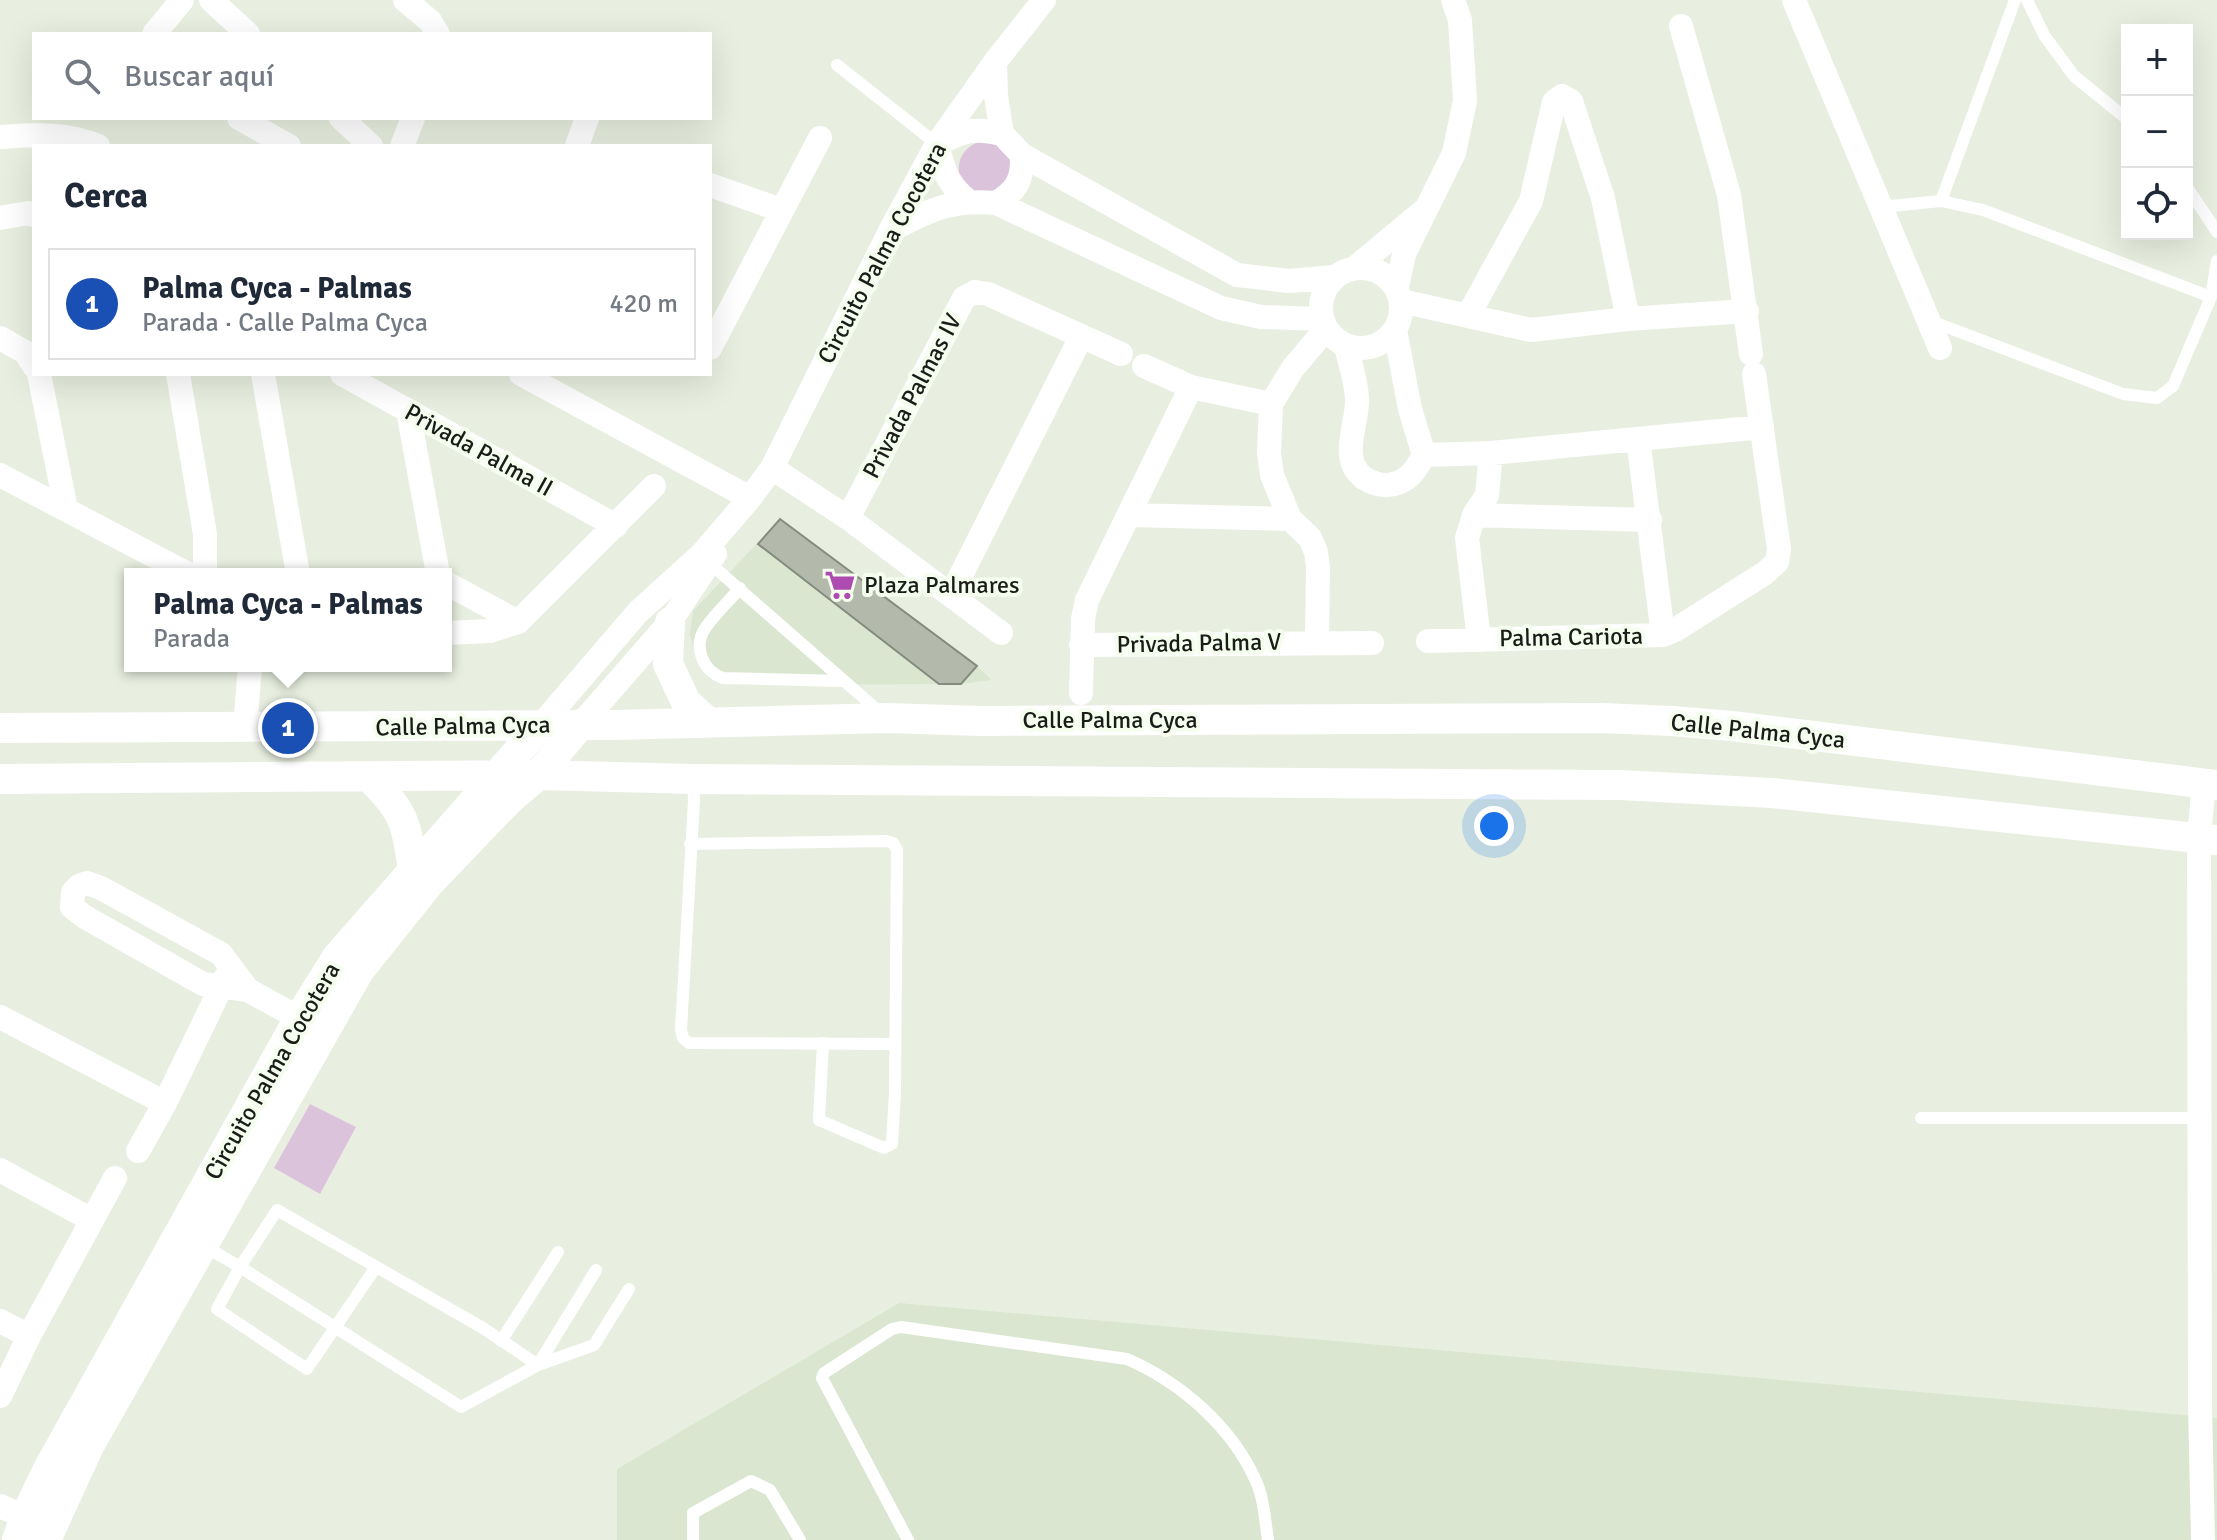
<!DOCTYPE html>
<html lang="es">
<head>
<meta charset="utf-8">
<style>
  body { margin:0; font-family:Signika,sans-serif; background:#f2f2f3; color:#1f2937 }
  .controls { position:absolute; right:24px; top:24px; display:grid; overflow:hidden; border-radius:0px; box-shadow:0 8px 32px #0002 }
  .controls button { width:72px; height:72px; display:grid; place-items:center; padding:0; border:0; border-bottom:2px solid #e0e1e3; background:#fff; color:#1f2937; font:40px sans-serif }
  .you { position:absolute; left:1494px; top:826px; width:28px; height:28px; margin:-20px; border:6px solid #fff; border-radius:50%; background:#1a73e8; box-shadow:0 0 0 12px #1a73e833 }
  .badge { display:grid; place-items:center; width:52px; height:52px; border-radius:50%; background:#ad4bb1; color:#fff; font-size:26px; font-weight:700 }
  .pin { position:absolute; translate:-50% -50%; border:4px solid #fff; box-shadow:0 2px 8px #0006 }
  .popup { position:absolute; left:124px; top:568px; width:328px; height:104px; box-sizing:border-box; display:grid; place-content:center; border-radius:0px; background:#fff; filter:drop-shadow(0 2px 6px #0005); font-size:26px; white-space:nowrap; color:#747a83 }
  .popup b { font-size:30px; color:#1f2937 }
  .popup::after { content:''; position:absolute; left:50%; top:100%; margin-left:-16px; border:16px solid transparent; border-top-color:#fff }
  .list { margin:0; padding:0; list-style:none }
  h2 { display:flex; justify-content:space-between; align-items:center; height:104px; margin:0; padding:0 32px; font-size:34px }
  h2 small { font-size:26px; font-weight:400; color:#747a83 }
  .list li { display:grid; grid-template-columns:52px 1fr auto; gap:24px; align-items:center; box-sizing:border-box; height:112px; margin:0 16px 16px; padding:0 16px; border:2px solid #e0e1e3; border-radius:0px }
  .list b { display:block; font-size:30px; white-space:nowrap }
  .list p { margin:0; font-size:26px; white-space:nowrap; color:#747a83 }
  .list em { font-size:26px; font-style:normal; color:#747a83 }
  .icon { flex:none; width:44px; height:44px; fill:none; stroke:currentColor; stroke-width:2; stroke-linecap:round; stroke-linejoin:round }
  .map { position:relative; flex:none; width:2217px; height:1540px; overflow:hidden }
  .search { position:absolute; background:#fff; box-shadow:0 8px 32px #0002; left:32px; top:32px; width:680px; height:88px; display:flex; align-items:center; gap:20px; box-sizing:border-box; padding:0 28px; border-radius:0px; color:#747a83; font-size:30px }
  .panel { position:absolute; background:#fff; box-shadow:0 8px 32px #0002; left:32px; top:144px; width:680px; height:232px; border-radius:0px }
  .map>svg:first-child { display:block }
</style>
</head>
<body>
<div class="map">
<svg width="2217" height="1540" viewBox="0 0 2217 1540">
  <rect width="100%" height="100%" fill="#e8efe0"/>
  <!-- built -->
  <path fill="#dbe6d0" d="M 780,519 L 977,666 L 992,680 L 961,684 L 749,685 L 723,681 L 705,670 L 695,655 L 690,634 L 693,611 Z
    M 899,1303 L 2217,1418 L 2217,1540 L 617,1540 L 617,1469 Z"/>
  <!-- green -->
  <path fill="#dcc3dc" d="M 981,141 L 999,145 L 1017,169 L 994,195 L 977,195 L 959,176 C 957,158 964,147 981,141 Z
    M 310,1104 L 356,1127 L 320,1194 L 274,1168 Z"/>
  <!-- building -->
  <path fill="#b3baac" stroke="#858c7f" stroke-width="2" d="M 780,519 L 977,666 L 961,684 L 939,684 L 758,544 Z"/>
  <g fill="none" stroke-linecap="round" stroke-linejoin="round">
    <!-- service -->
    <path stroke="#fff" stroke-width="12" d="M 2027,0 L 2044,35 L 2074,76 L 2127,119
      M 837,65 L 937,144
      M 2187,187 L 2217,232
      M 1941,201 L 2015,0
      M 1881,207 L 1941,201 L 1983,210 L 2211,297
      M 1931,321 L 2123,394 L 2157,398 L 2173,386 L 2211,297 L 2217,261
      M 706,560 L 882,714
      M 740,588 C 729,601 716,613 706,627 C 692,646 703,671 723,678 L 843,681
      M 693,779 L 694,800 L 681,1030 L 683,1038 L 689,1043 L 895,1044
      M 690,844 L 886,841 L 893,843 L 897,850 L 895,1092 L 892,1144 L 884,1148 L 819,1120 L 823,1043
      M 1921,1118 L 2199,1118
      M 277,1210 L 483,1328 L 538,1365 L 461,1407 L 240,1267 Z
      M 204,1246 L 240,1267 L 217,1309 L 307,1369 L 376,1267
      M 596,1270 L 538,1365 L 594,1345 L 629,1289
      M 501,1341 L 558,1252
      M 693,1540 L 693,1513 L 751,1481 L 770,1490 L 800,1540
      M 908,1540 L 822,1378 L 824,1373 L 892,1329 L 901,1327 L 1127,1359 C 1180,1382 1231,1426 1255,1479 C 1264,1497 1265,1521 1268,1540"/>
    <!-- minor -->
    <path stroke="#fff" stroke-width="24" d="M 211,0 L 248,34
      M 405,0 L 430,21 L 438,34
      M 1794,0 L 1940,348
      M 1681,26 L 1729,195 L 1751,354
      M 154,34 L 182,0
      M 995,62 L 996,96 L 1002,134 L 1022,155 L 1237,275 L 1289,281 L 1334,277
      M 239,118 L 289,146
      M 341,118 L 371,146
      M 0,137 C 33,135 67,132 98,146
      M 402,146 L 413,118
      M 577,146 L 587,118
      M 710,185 L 781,210
      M 967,200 C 947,184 943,168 937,144 C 964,131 973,127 1002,134
      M 996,203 C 1017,191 1023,179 1022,155
      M 0,218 L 28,213 L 34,215
      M 890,231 C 929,210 951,199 996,203 L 1221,308 L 1261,317 L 1322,319
      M 1356,267 L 1422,212
      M1321 308a40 40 0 1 1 80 0a40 40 0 1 1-80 0Z
      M 1397,287 L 1404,254 L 1454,153 L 1465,101 L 1460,20 L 1453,0
      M 1401,301 L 1531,330 L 1628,319 L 1747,311
      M 1469,314 L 1531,201 L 1554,102 L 1562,96 L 1571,101 L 1603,198 L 1628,319
      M 0,338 L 25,352 L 34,366
      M 1346,346 C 1350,364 1357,382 1357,401 C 1357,426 1339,460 1364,478 C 1370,482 1379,485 1387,485 C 1407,484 1416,470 1424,455 L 1410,409 L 1395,330
      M 710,348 L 820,138
      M 1144,366 L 1191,387 L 1271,404
      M 39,374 L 66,509
      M 178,374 L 205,534 L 205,574
      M 263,374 L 298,574
      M 342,374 L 616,526
      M 521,374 L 750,498
      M 408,411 L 438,574
      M 1638,439 L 1663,635
      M 1424,455 L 1491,453 L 1762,427
      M 772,468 L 848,518 L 1001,633
      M 0,475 L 188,574
      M 1130,515 L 1290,519
      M 1474,515 L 1650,520
      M 848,518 L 964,298 L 975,292 L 988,294 L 1121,354
      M 446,583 L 518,622
      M 951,595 L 1081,337
      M 446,633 L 490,631 L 518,622 L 654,486
      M 1479,640 L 1467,538 L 1474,515 L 1487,495 L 1491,453
      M 1428,641 L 1663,635 L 1675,630 L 1765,573 L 1777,562 L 1779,549 L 1754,374
      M 1317,642 L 1318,567 L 1316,552 L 1310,538 L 1290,519 L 1272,475 L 1269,453 L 1271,404 L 1293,368 L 1326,329
      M 1081,645 L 1372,643
      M 1081,693 L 1083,619 L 1087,600 L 1191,387
      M 581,724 L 670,622 L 715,554
      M 541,725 L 638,612 L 701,555 L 750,498 L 772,468 L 890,231 L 937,144 L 995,62 L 1044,0
      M 245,728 L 250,666
      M 248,990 L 221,954 L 101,888 L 87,883 L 79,886 L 73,892 L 72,907 L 85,917 L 203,984 L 248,990 L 313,1026
      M 0,1017 L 165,1103
      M 138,1151 L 165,1103 L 227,975
      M 0,1170 L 92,1220
      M 0,1321 L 29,1336
      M 0,1396 L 29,1336 L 115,1178
      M 0,1506 L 40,1524
      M 2203,1540 L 2200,1406 L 2199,837 L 2204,784"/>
    <!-- tertiary -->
    <path stroke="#fff" stroke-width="30" d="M 670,622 L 668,664 L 686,702 L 708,722
      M 0,728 L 614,725 L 887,718 L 981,721 L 1601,718 L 1672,721 L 1732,726 L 2217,785
      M 370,778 C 404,811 407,824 413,871
      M 0,779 L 538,775 L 693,779 L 1620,785 L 1772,793 L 2217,840
      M 17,1540 L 25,1517 L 48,1469 L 299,1018 L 337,957 L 541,725
      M 46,1540 L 89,1446 L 359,971 L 431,881 L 510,799 L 538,775 L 581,724"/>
  </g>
  <!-- icons -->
  <defs>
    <g id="supermarket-bare" transform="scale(2.4)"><path d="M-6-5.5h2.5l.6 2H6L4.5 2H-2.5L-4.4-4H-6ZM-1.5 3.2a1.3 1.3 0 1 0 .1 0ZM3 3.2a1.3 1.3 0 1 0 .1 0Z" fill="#ad4bb1" stroke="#f5fdee" stroke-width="2.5" paint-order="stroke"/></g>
  </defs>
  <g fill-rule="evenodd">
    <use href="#supermarket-bare" x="840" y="585"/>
  </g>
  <g text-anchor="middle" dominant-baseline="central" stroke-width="8" stroke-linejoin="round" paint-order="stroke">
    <!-- street labels -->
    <g font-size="24" fill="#1a1c17" stroke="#f5fdee">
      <text transform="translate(882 253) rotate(-62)">Circuito Palma Cocotera</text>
      <text transform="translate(912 396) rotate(-62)">Privada Palmas IV</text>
      <text transform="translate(479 450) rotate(29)">Privada Palma II</text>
      <text transform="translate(1571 637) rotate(-1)">Palma Cariota</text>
      <text transform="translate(1199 643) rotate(-1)">Privada Palma V</text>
      <text x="1110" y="720">Calle Palma Cyca</text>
      <text transform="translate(463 726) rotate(-1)">Calle Palma Cyca</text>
      <text transform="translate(1758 731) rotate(6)">Calle Palma Cyca</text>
      <text transform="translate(272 1071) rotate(-60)">Circuito Palma Cocotera</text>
    </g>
    <!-- poi labels -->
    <g font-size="24" fill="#1a1c17" stroke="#f5fdee" text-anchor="start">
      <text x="864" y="585">Plaza Palmares</text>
    </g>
  </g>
</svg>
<div class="controls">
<button>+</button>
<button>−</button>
<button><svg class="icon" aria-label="locate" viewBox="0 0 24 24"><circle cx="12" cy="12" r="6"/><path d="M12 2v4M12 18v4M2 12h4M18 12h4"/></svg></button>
</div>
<div class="you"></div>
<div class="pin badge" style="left:288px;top:728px;background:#1a4fb4">1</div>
<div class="popup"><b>Palma Cyca - Palmas</b>Parada</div>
<div class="search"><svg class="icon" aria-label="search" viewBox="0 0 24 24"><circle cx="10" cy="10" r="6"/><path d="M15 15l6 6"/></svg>Buscar aquí</div>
<section class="panel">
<h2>Cerca<small></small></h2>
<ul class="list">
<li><span class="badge" style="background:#1a4fb4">1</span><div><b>Palma Cyca - Palmas</b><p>Parada · Calle Palma Cyca</p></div><em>420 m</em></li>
</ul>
</section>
</div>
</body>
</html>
